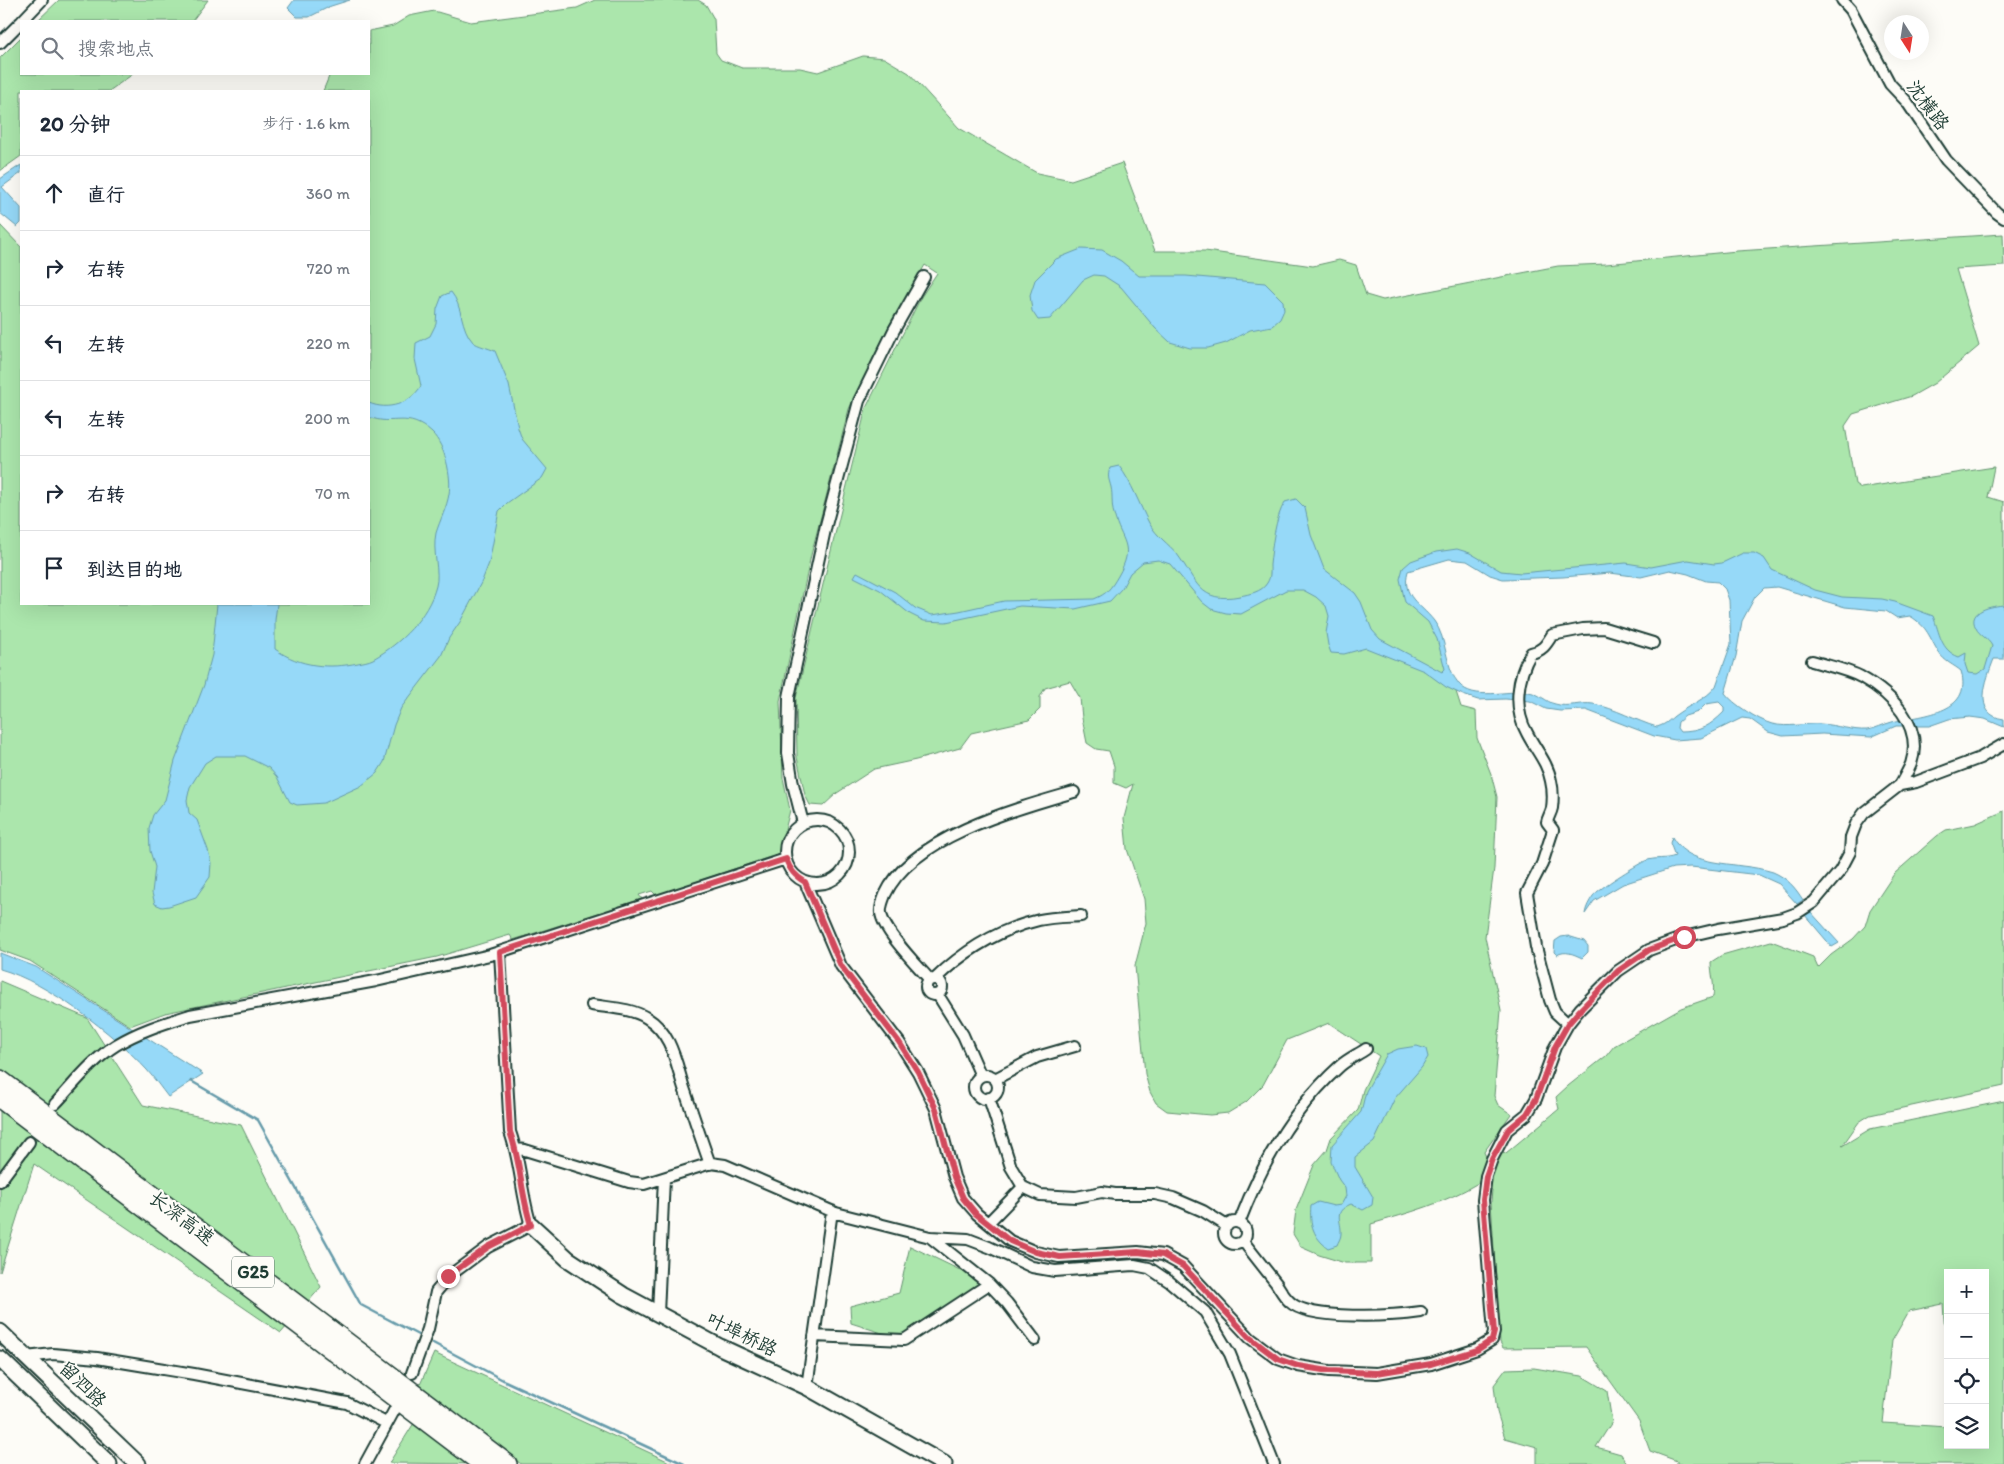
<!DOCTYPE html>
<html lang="zh">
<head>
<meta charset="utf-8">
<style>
  body { margin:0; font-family:Itim,"LXGW WenKai TC",sans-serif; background:#f2f2f3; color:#1f2937 }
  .controls { position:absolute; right:15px; bottom:15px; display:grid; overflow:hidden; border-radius:0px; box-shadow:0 5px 20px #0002 }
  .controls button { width:45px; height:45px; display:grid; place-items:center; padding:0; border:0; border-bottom:1px solid #e0e1e3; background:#fff; color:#1f2937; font:25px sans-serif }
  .compass { position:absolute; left:1884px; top:15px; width:45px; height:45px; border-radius:50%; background:#fff; box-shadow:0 5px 20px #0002; rotate:168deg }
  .stop { position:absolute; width:15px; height:15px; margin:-11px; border:4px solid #d1495b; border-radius:50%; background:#fff }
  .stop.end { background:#d1495b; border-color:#fff; box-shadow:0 1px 5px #0008 }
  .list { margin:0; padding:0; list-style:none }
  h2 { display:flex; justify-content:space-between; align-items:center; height:65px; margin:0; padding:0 20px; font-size:21px }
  h2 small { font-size:16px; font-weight:400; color:#747a83 }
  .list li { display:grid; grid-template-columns:32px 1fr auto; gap:15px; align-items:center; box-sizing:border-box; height:75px; padding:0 20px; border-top:1px solid #e0e1e3 }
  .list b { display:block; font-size:19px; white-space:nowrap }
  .list em { font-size:16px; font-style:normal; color:#747a83 }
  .icon { flex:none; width:28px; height:28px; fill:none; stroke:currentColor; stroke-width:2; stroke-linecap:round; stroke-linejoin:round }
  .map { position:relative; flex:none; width:2004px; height:1464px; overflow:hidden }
  .search { position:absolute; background:#fff; box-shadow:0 5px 20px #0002; left:20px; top:20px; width:350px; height:55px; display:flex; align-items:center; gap:12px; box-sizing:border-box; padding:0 18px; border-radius:0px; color:#747a83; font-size:19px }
  .panel { position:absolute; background:#fff; box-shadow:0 5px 20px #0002; left:20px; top:90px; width:350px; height:515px; border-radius:0px }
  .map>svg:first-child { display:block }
</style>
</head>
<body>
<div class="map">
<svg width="2004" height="1464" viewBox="0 0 2004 1464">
  <rect width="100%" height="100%" fill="#fdfcf7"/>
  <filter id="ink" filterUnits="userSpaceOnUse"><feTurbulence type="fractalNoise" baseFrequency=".02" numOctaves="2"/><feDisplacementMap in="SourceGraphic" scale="10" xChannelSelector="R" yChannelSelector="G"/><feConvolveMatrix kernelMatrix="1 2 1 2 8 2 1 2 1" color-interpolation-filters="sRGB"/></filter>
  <g filter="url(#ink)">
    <!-- green -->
    <path fill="#abe6ac" stroke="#659270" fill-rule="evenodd" d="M 59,0 L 208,0 L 192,21 L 37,21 Z
      M 595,0 L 698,0 L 706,5 L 714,19 L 716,53 L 721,60 L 742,68 L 800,68 L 818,72 L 863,56 L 884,58 L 909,73 L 959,128 L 1037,173 L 1071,180 L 1122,163 L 1155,251 L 1205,251 L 1313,266 L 1339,260 L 1356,265 L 1366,295 L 1383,300 L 1558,266 L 1606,264 L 1737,251 L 2003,234 L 2004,266 L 1956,269 L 1979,346 L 1935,383 L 1912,396 L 1853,414 L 1845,426 L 1855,484 L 1861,488 L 1994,467 L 1988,497 L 2004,502 L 2004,649 L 1997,648 L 1987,671 L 1969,679 L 1946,655 L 1924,617 L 1830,598 L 1680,565 L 1641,572 L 1509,575 L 1460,554 L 1405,570 L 1403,585 L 1407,598 L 1435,627 L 1461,707 L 1476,711 L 1477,738 L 1491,774 L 1497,797 L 1494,868 L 1485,937 L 1501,1010 L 1494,1096 L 1498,1105 L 1511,1114 L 1484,1152 L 1486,1157 L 1506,1153 L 1559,1109 L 1556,1097 L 1568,1086 L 1606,1056 L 1614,1046 L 1681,1008 L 1713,997 C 1715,985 1711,974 1711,962 L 1722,955 L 1771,941 L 1813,957 L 1818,968 L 1831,955 L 1853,939 L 1865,926 L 1870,910 L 1894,874 L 1937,836 L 1946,830 L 1975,824 L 2004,811 L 2004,1086 L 1870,1115 L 1859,1122 L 1842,1146 L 1870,1129 L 2004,1101 L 2004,1464 L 1677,1464 L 1677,1461 L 1650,1451 L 1639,1421 L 1586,1347 L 1503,1348 L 1500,1342 L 1491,1202 L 1492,1190 L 1478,1183 C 1445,1203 1409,1213 1371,1224 L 1371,1263 L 1345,1263 L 1319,1255 L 1301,1247 L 1293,1234 L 1296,1210 L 1314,1165 L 1327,1150 L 1331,1138 L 1358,1110 L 1363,1090 L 1379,1056 L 1329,1023 L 1287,1040 L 1263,1085 L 1246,1102 L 1228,1113 L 1210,1115 L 1167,1111 L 1156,1103 L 1150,1092 L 1145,1074 L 1135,966 L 1146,923 L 1144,899 L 1127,849 L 1124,818 L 1133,784 L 1126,788 L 1114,783 L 1114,766 L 1109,751 L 1096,749 L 1087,743 L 1082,718 L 1080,698 L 1070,681 L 1045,688 L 1040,697 L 1040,709 L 1029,720 L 971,733 L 960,748 L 916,760 L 874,769 L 837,793 L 823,806 L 810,805 L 805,795 L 797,757 L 796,698 L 830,555 L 866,408 L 921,297 L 937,273 L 925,265 L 888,328 L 849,409 L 811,555 L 780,701 L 783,778 L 790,810 L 779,854 L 656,895 L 652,891 L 639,895 L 642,899 L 513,940 L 510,935 L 437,957 L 165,1013 L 130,1026 L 30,961 L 0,950 L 0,225 L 21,247 L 21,604 L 369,604 L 369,91 L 323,91 L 330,74 L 369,74 L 369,31 L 393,26 L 409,16 L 434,11 L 471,22 L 577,8 ZM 1948,1273 L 1985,1273 L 1985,1445 L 1948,1445 L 1948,1427 L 1883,1423 L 1892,1341 L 1909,1311 L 1943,1304 L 1948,1376 Z
      M 21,37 L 21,74 L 133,74 L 109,91 L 21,91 L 21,156 L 0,171 L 0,58 Z
      M 0,981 L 87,1018 L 143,1105 L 241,1125 L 321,1287 L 281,1333 L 34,1164 L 0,1272 Z
      M 910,1246 L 989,1284 L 904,1340 L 851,1323 L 850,1306 L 899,1293 Z
      M 434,1353 L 674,1464 L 521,1464 L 419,1387 Z
      M 1534,1368 L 1582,1376 L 1607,1391 L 1612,1422 L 1596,1447 L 1621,1454 L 1627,1464 L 1537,1464 L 1537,1447 L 1505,1438 L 1497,1412 L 1494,1385 L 1506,1369 Z
      M 419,1415 L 480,1464 L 389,1463 Z"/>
    <!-- water -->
    <path fill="#96d9f8" stroke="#669baa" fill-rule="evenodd" d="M 294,0 L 350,0 L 331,6 L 309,17 L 297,17 L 288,8 Z
      M 21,165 L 21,173 L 2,187 L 21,208 L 21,223 L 17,227 L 0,213 L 0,179 Z
      M 1081,249 L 1102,250 L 1121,261 L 1139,276 L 1186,276 L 1265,283 L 1283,301 L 1284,310 L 1280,319 L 1272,326 L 1250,330 L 1226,343 L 1208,348 L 1190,348 L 1170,342 L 1155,328 L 1121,287 L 1104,276 L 1094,275 L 1083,280 L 1050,319 L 1038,320 L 1032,311 L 1030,295 L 1035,280 L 1056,259 Z
      M 451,292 C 463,306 460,328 473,342 C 478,346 489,348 495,351 L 509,385 L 518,428 L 522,439 L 547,469 L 542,478 L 507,503 L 499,511 L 489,563 L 482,581 L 460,622 L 449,638 L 441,656 L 401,708 L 394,725 L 384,762 L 377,773 L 361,786 L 324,803 L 297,805 L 290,802 L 277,777 L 269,768 L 245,756 L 216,756 L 205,763 L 190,787 L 187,800 L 189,813 L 197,820 L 208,850 L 211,863 L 210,877 L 196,897 L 169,906 L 162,907 L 155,904 L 152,893 L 155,867 L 150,851 L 149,828 L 153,815 L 165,800 L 175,761 L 204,685 L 212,655 L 217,604 L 277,604 L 275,620 L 275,649 C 300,667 329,669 358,663 C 363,662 369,661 373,659 C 400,644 428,617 436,586 C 440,572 432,551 436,533 C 440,520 447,507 449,494 C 452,477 445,445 432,433 C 407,410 394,427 369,417 L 369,403 C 388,411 410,404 421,386 L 415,359 L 416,343 L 430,336 L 436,324 L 437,309 L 442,296 Z
      M 1119,466 C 1132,483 1139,504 1149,523 C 1158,538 1168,543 1177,554 C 1197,581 1199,604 1240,596 C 1249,594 1262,592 1267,583 C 1271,577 1270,571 1270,565 C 1272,547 1275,517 1285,502 L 1296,499 L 1305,508 L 1311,535 L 1324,569 L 1355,593 L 1361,602 L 1372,630 L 1380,639 L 1442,672 L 1445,669 L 1437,639 L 1428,622 L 1405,602 L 1400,579 L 1403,568 L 1411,561 L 1436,552 L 1457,549 L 1470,553 L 1501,571 L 1521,573 L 1626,563 L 1651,567 L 1688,560 L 1714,564 L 1722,563 L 1743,553 L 1754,553 L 1764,558 L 1772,570 L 1815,590 L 1842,597 L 1882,599 L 1895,602 L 1933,616 C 1940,633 1940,650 1959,657 L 1966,653 L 1965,664 L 1968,673 L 1977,674 L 1985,669 L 1992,646 C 1988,638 1979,635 1976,628 C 1966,610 1993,606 2004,605 L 2004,659 L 1994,659 C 1986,680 1972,715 2004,719 L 2004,727 L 1985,719 L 1970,717 L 1949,719 L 1929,726 L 1896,726 L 1871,737 L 1822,734 L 1783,736 L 1768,732 L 1750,719 L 1742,718 L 1701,738 L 1675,740 L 1654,736 L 1586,710 L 1560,711 L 1546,709 L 1530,701 L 1505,699 L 1478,700 L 1463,695 L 1446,687 L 1424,671 L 1366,648 L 1344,654 L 1331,653 L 1328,645 L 1326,633 L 1329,616 L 1326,606 L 1316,597 L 1303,590 L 1286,590 L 1241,614 L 1226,613 L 1211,609 L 1202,602 L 1170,564 L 1158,560 L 1143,562 L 1130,573 L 1122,588 L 1110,601 L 1075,609 L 1020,606 L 946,622 L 924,621 L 910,614 L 880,590 L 854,577 L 857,572 L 895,592 L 915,608 L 932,615 L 959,611 L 1004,601 L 1094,599 C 1107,594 1111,588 1118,576 C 1136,545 1121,542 1114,514 C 1111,505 1113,496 1111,487 C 1109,479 1107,477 1110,468 ZM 1449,559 L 1467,561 L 1490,575 L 1503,579 L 1563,577 L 1610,573 L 1641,577 L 1670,570 L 1688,574 L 1706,581 L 1718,582 L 1725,589 L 1729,600 L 1731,644 L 1716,686 C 1707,699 1689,705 1677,714 C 1668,720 1669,723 1657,727 C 1636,721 1615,708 1593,704 C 1581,702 1568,708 1555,704 C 1546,702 1539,693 1528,692 C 1508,690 1473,701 1459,684 C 1444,667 1448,639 1434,621 C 1420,603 1401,597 1408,571 ZM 1777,587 L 1845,607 L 1886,611 L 1897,618 L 1910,616 C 1928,627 1929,637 1939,653 C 1945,662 1954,665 1961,671 C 1974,715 1919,715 1892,722 C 1884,724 1875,729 1867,730 C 1853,731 1836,725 1821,724 C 1805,723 1789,728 1772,724 C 1758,720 1733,704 1725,693 L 1736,656 L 1742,621 L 1755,597 L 1764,588 ZM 1719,702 L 1724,707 L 1724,712 C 1710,726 1700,732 1680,732 L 1677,728 L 1678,722 L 1685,716 L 1698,712 L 1706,704 Z
      M 1672,837 C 1686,862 1716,862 1742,866 C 1752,867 1763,869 1773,872 C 1787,878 1795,887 1803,900 L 1797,904 L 1779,884 L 1759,875 L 1691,867 L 1673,868 L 1623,884 L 1594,901 L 1585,914 C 1586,907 1589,902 1593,896 C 1599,888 1635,866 1645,861 C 1655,857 1666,860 1675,856 L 1670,843 Z
      M 1809,910 L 1839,943 L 1832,947 L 1804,914 Z
      M 1568,936 L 1584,941 L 1588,946 L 1588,952 L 1582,958 C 1574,954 1565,950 1557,955 L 1554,952 L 1555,941 L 1561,937 Z
      M 0,953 L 36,967 L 203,1074 L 168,1097 C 161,1088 154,1078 147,1070 C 114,1034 47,982 0,969 Z
      M 1417,1046 L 1426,1049 L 1428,1057 L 1422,1067 L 1395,1098 L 1374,1142 L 1355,1157 L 1355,1167 L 1373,1197 L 1372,1205 L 1363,1210 L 1351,1204 C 1332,1212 1342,1220 1341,1234 C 1341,1238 1338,1242 1337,1245 L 1328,1248 C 1314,1238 1309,1224 1311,1206 L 1318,1202 L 1334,1206 L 1341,1205 L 1346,1196 L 1345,1188 L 1339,1180 L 1331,1162 L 1332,1145 L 1361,1112 L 1366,1091 L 1387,1054 L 1398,1049 Z"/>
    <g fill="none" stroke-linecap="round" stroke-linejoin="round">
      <!-- stream -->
      <path stroke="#669baa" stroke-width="2.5" d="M 191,1081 L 258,1120 L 361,1305 L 418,1335
        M 433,1343 L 505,1381 L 684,1464"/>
      <!-- street casing -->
      <g stroke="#1f3d34" stroke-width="14">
        <path id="street" d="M 1842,0 L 1851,10 L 1890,84 L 1907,102 L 1946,160 L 1997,213 L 2004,218
          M 22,21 L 42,0
          M 0,43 L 21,22
          M 1812,661 C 1828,666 1846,669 1861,677 C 1891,694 1924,725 1911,764 C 1908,771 1904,778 1900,785
          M785 852a32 32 0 1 1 64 0a32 32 0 1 1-64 0Z
          M 803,823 L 793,784 L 788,753 L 789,697 L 826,525 L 859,401 L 894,330 L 924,277
          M 805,882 L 841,966 L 899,1042 L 918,1072 L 936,1109 L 954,1177 L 963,1198 L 977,1214 L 1010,1241 L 1036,1252 L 1059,1257 L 1138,1252 L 1163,1255 L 1183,1266 L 1250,1338 L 1278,1359 L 1298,1366 L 1329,1371 L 1377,1373 L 1431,1364 L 1477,1349 L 1492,1340 L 1494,1332 L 1483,1200 L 1486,1176 L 1492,1159 L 1507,1130 L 1527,1114 L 1536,1099 L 1555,1047 L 1568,1024 L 1580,1009 L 1618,971 L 1649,950 L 1684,937 L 1718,929 L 1783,918 L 1797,913 L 1814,902 L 1840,871 L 1850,852 L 1851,837 L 1856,824 L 1864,813 L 1900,785 L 1916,782 L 1980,758 L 2004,744
          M926 987a8 8 0 1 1 16 0a8 8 0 1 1-16 0Z
          M 935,979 C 964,951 1000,929 1039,920 C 1052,917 1067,917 1081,916
          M 930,980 C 918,966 883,931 881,913 C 880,907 883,900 885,895 C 911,837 1018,808 1074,792
          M 938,995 L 963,1035 L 981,1076
          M 592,1005 C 610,1008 631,1008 647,1018 C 673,1034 676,1065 685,1091 C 693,1115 701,1139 710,1164
          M 1568,1024 L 1555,1012 L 1550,1000 L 1536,947 L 1527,893 L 1542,864 L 1553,830 L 1547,822 C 1548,817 1551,813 1552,808 C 1553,800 1553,789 1551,781 C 1548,763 1535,749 1527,733 C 1513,708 1517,677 1531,653 C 1542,651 1546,645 1552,635 L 1583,629 L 1604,628 L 1653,643
          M974 1087a12 12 0 1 1 24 0a12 12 0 1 1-24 0Z
          M 995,1079 L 1037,1057 L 1075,1046
          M 989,1098 L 1011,1167 L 1023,1187 L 1040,1195 L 1076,1197 L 1102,1192 L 1115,1194 L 1155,1194 L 1173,1198 L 1203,1211 L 1227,1226
          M 55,1104 C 74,1084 92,1060 116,1045 C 139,1031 165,1023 190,1015 L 376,981 L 490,955 L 786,859
          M 516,1149 L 525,1150 L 629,1182 L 644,1184 L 711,1163 L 725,1165 L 836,1213 L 930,1237 L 968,1239 L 989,1247 L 1032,1267 L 1055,1271 L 1134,1265 L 1149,1268 L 1170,1282 L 1205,1312 L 1230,1354 L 1274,1464
          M 0,1181 L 29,1142
          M1224 1233a11 11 0 1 1 22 0a11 11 0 1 1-22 0Z
          M 988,1223 L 1023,1187
          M 1239,1223 C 1261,1165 1293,1108 1340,1066 C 1348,1059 1357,1055 1366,1049
          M 930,1237 L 989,1284 L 1007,1303 L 1035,1340
          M 1243,1241 C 1254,1255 1265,1269 1276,1283 C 1280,1289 1284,1297 1290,1302 C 1310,1321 1393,1316 1421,1312
          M 658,1314 L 664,1178
          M 814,1336 L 904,1340 L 989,1284
          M 26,1357 L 53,1354 L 97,1358 L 194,1374 L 347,1403 L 386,1423
          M 412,1373 L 428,1329 L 436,1292 L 449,1276 L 488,1247 L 531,1225 C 521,1195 521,1162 510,1132 L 500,952
          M 807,1387 L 832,1211
          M 365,1464 L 395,1409"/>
      </g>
      <!-- secondary casing -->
      <g stroke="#1f3d34" stroke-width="19">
        <path id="secondary" d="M 531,1225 L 568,1259 L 623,1295 L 720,1347 L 807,1387 L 944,1464
          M 0,1332 L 138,1464
          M 0,1359 L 109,1464"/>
      </g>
      <!-- highway casing -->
      <g stroke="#1f3d34" stroke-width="22">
        <path id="highway" d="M 0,1080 L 507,1464
          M 0,1098 L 483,1464"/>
      </g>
      <!-- street -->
      <use href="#street" stroke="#fdfcf7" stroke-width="10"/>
      <!-- secondary -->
      <use href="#secondary" stroke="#fdfcf7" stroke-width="15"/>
      <!-- highway -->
      <use href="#highway" stroke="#fdfcf7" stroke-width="19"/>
    </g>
  </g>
  <g fill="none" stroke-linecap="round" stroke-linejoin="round" filter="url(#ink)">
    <!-- route -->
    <path stroke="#d1495b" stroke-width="6" d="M 448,1276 L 488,1247 L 531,1225 C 521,1195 521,1162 510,1132 L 500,952 L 786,859 C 790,870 795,876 805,882 L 841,966 L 899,1042 L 918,1072 L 936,1109 L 954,1177 L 963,1198 L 976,1214 L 1010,1241 L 1036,1252 L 1060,1257 L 1138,1252 L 1163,1255 L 1183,1266 L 1250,1338 L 1278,1359 L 1298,1366 L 1329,1371 L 1377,1373 L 1431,1364 L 1477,1350 L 1492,1340 L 1494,1332 L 1483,1200 L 1486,1176 L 1492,1159 L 1508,1130 L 1527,1114 L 1536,1099 L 1555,1047 L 1568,1024 L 1580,1010 L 1618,971 L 1649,950 L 1684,937"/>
  </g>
  <g text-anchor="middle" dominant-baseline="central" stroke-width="4.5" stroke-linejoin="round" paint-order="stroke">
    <!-- shield labels -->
    <rect fill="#fdfcf7" stroke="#62766e" stroke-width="1" x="232" y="1256.5" width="42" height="31" rx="4"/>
    <g font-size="18" font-weight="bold" fill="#1f3d34">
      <text x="253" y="1272">G25</text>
    </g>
    <!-- street labels -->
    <g font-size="19" fill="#1f3d34" stroke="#fdfcf7">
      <text transform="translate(1928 105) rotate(53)">沈横路</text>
      <text transform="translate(182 1218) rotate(37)">长深高速</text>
      <text transform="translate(742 1334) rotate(26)">叶埠桥路</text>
      <text transform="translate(83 1384) rotate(44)">留泗路</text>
    </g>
  </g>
</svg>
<div class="controls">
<button>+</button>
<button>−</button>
<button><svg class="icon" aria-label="locate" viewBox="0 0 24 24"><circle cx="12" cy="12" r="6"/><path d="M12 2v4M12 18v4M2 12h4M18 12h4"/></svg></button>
<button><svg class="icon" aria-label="layers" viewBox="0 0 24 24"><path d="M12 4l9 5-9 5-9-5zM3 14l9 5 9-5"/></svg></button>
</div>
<svg class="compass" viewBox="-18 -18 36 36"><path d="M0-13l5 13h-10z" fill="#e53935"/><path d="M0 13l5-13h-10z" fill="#747a83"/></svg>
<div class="stop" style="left:1684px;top:937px"></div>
<div class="stop end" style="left:448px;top:1276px"></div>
<div class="search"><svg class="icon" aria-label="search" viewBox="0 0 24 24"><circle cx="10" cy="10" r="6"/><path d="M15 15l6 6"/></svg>搜索地点</div>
<section class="panel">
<h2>20 分钟<small>步行 · 1.6 km</small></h2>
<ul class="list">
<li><svg class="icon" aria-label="ahead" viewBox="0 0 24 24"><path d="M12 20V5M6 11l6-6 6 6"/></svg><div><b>直行</b></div><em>360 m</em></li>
<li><svg class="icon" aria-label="right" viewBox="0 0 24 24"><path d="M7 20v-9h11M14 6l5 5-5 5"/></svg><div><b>右转</b></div><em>720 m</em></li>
<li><svg class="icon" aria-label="left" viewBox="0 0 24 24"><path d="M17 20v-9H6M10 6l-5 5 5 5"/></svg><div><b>左转</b></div><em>220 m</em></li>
<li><svg class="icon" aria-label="left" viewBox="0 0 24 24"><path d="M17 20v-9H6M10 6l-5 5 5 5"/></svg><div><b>左转</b></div><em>200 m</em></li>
<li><svg class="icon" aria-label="right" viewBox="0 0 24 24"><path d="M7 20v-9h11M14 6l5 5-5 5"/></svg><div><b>右转</b></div><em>70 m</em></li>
<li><svg class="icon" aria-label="arrive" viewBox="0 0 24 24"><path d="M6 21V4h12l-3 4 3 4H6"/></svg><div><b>到达目的地</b></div></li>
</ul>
</section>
</div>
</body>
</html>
